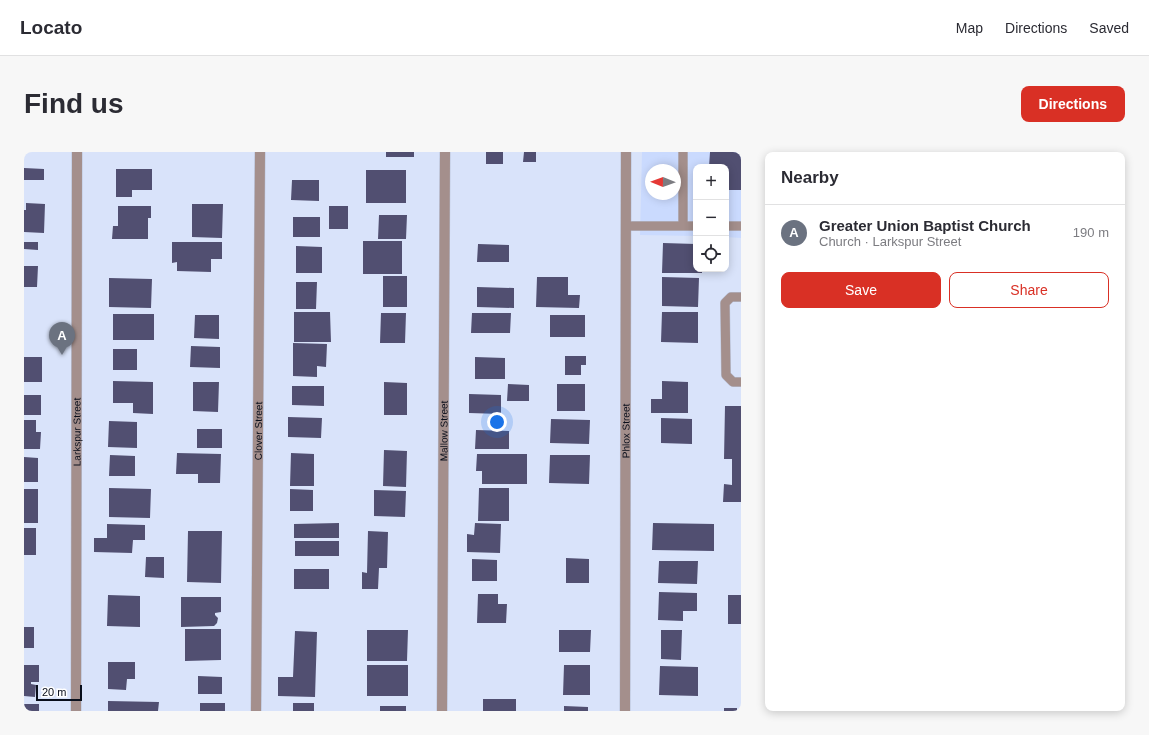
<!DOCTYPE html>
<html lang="en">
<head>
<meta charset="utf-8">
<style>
  body { margin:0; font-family:Helvetica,sans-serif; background:#f7f7f7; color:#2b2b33 }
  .controls { position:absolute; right:12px; top:12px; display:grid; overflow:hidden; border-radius:8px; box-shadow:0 2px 10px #0003 }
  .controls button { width:36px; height:36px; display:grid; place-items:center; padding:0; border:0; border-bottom:1px solid #e1e1e2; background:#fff; color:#2b2b33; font:20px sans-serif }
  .compass { position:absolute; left:621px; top:12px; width:36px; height:36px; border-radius:50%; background:#fff; box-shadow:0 2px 10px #0003; rotate:271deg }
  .scale { position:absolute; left:12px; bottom:10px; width:46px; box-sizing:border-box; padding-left:4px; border:2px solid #090e1b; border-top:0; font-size:11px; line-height:14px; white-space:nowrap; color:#090e1b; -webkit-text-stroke:3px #fff; paint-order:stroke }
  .you { position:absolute; left:473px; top:270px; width:14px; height:14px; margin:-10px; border:3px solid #fff; border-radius:50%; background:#1a73e8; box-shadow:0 0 0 6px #1a73e833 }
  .badge { display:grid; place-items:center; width:26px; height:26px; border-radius:50%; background:#d93025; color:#fff; font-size:13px; font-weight:700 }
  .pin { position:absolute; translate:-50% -33px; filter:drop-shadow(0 1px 2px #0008) }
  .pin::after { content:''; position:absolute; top:21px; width:14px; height:12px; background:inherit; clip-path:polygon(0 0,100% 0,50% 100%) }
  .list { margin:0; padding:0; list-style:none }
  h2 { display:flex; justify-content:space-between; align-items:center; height:52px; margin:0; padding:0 16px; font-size:17px }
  h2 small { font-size:13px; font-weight:400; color:#7c7c81 }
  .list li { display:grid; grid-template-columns:26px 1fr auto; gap:12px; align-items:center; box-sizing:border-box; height:56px; padding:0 16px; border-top:1px solid #e1e1e2 }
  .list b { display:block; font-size:15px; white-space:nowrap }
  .list p { margin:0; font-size:13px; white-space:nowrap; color:#7c7c81 }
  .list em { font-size:13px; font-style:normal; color:#7c7c81 }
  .actions { display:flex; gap:8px; padding:12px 16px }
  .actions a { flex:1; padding:9px 0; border:1px solid #d93025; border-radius:8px; text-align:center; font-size:14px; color:#d93025 }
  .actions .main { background:#d93025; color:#fff }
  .icon { flex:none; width:22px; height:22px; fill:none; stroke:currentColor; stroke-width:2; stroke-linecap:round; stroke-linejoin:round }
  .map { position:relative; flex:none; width:717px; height:559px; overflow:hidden; border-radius:8px }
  header { display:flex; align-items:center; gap:24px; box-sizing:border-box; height:56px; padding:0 20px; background:#fff; border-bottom:1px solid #e1e1e2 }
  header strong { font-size:19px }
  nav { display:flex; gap:22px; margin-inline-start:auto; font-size:14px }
  .intro { display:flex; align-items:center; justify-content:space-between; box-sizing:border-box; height:96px; padding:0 24px }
  h1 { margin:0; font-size:28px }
  .button { padding:10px 18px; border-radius:8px; background:#d93025; color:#fff; font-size:14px; font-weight:700 }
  main { display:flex; gap:24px; padding:0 24px }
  aside { flex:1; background:#fff; border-radius:8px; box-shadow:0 2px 10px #0003 }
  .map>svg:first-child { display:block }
</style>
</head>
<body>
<header>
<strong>Locato</strong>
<nav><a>Map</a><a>Directions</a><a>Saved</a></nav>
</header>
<div class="intro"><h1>Find us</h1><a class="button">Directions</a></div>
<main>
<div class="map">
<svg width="717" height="559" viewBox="0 0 717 559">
  <rect width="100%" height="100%" fill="#d9e3fa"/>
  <!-- built -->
  <path fill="#cadafe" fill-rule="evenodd" d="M 618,0 L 717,0 L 717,86 L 702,85 L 702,15 L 672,15 L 672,84 L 616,83 ZM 627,18 L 651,18 L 651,42 L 627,42 Z"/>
  <!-- building -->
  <path fill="#514f71" d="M 362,0 L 390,0 L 390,5 L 362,5 Z
    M 462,0 L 479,0 L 479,12 L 462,12 Z
    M 500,0 L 512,0 L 512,10 L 499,10 Z
    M 686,0 L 717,0 L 717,38 L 702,38 L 702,15 L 685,15 Z
    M 0,16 L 20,17 L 20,28 L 0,28 Z
    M 92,17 L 128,17 L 128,38 L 108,38 L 108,45 L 92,45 Z
    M 342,18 L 382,18 L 382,51 L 342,51 Z
    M 268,28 L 295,28 L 295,49 L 267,48 Z
    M 2,51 L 21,52 L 20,81 L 0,80 L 0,58 L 2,58 Z
    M 168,52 L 199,52 L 198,86 L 168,85 Z
    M 94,54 L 127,54 L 127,66 L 124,66 L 124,87 L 88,87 L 89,74 L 94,74 Z
    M 305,54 L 324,54 L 324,77 L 305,77 Z
    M 355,63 L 383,63 L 382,87 L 354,87 Z
    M 269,65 L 296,65 L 296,85 L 269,85 Z
    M 339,89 L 378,89 L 378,122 L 339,122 Z
    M 0,90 L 14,90 L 14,98 L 0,97 Z
    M 148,90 L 198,90 L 198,107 L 187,107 L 187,120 L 153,119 L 153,110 L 148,111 Z
    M 639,91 L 672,92 L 672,117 L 678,117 L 678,121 L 638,121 Z
    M 454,92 L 485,93 L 485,110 L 453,110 Z
    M 272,94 L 298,95 L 298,121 L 272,121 Z
    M 0,114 L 14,114 L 13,135 L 0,135 Z
    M 359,124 L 383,124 L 383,155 L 359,155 Z
    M 513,125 L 544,125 L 544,143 L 556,143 L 555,156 L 512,155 Z
    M 638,125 L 675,126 L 674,155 L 638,154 Z
    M 85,126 L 128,127 L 127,156 L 85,155 Z
    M 272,130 L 293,130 L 292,157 L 272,157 Z
    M 453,135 L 490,136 L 490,156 L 453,155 Z
    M 270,160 L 306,160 L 307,190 L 270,190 Z
    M 638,160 L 674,160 L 674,191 L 637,190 Z
    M 357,161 L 382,161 L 381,191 L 356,191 Z
    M 448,161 L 487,161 L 486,181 L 447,181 Z
    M 89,162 L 130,162 L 130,188 L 89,188 Z
    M 171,163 L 195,163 L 195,187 L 170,186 Z
    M 526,163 L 561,163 L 561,185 L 526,185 Z
    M 269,191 L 303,192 L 302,215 L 293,214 L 293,225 L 269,224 Z
    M 167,194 L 196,195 L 196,216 L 166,215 Z
    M 89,197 L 113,197 L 113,218 L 89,218 Z
    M 541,204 L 562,204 L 562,213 L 557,213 L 557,223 L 541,223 Z
    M 0,205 L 18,205 L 18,230 L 0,230 Z
    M 451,205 L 481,206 L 481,227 L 451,227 Z
    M 89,229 L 129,230 L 129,262 L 109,261 L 109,251 L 89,251 Z
    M 638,229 L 664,230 L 664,261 L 627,261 L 627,247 L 638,247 Z
    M 169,230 L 195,230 L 194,260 L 169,259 Z
    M 360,230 L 383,231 L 383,263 L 360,263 Z
    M 484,232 L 505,233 L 505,249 L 483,249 Z
    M 533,232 L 561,232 L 561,259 L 533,259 Z
    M 268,234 L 300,234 L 300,254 L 268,253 Z
    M 445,242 L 477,243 L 477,262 L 445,261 Z
    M 0,243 L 17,243 L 17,263 L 0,263 Z
    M 701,254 L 717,254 L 717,350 L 699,350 L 700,332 L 708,333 L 708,307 L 700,307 Z
    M 264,265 L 298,266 L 297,286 L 264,285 Z
    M 637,266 L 668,267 L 668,292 L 637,291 Z
    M 527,267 L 566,268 L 565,292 L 526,291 Z
    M 0,268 L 12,268 L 12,280 L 17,280 L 16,297 L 0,297 Z
    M 85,269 L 113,270 L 113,296 L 84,295 Z
    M 173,277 L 198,277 L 198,296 L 173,296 Z
    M 452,278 L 485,279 L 485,297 L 451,297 Z
    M 360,298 L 383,299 L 382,335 L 359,334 Z
    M 153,301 L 197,302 L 196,331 L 174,331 L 174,322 L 152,322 Z
    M 267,301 L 290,302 L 290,334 L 266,334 Z
    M 453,302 L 503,302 L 503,332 L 458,332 L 458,319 L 452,319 Z
    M 86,303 L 111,304 L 111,324 L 85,324 Z
    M 526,303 L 566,303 L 565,332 L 525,331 Z
    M 0,305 L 14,306 L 14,330 L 0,330 Z
    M 85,336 L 127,337 L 126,366 L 85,365 Z
    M 455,336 L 485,336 L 485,369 L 454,369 Z
    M 0,337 L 14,337 L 14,371 L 0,371 Z
    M 266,337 L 289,338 L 289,359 L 266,359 Z
    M 350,338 L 382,339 L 381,365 L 350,364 Z
    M 315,371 L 315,386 L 270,386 L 270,372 Z
    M 451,371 L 477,372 L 476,401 L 443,400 L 443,382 L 450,383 Z
    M 629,371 L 690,372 L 690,399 L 628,398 Z
    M 83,372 L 121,373 L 121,388 L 109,388 L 108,401 L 70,400 L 70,386 L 83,386 Z
    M 0,376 L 12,376 L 12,403 L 0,403 Z
    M 164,379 L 198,379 L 197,431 L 163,430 Z
    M 344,379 L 364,380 L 363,416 L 355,416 L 354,437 L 338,437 L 338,420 L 343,421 Z
    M 271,389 L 315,389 L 315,404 L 271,404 Z
    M 122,405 L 140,405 L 140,426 L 121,425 Z
    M 542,406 L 565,407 L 565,431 L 542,431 Z
    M 448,407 L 473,408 L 473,429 L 448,429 Z
    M 635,409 L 674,409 L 673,432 L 634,431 Z
    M 270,417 L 305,417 L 305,437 L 270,437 Z
    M 635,440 L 673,441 L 673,459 L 659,459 L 659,469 L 634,468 Z
    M 454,442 L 474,442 L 474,452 L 483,452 L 482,471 L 453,471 Z
    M 84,443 L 116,444 L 116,475 L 83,474 Z
    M 704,443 L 717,443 L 717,472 L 704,472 Z
    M 157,445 L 197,445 L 197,460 L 191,461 L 191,463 L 194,466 L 193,471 L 190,474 L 157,475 Z
    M 0,475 L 10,475 L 10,496 L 0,496 Z
    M 161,477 L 197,477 L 197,508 L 161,509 Z
    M 343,478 L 384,478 L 383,509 L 343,509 Z
    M 535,478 L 567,478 L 566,500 L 535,500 Z
    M 637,478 L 658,478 L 657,508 L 637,507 Z
    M 271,479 L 293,480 L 291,545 L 254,544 L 254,525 L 269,525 Z
    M 84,510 L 111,510 L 111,527 L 103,527 L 102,538 L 84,537 Z
    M 0,513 L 15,513 L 15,530 L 7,530 L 7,532 L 12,533 L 11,545 L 0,544 Z
    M 343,513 L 384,513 L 384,544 L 343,544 Z
    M 540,513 L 566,513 L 566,543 L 539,543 Z
    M 636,514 L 674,515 L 674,544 L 635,543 Z
    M 174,524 L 198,525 L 198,542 L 174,542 Z
    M 459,547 L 492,547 L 492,559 L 459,559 Z
    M 84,549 L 135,550 L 134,559 L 84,559 Z
    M 176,551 L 201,551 L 201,559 L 176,559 Z
    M 269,551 L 290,551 L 290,559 L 269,559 Z
    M 0,552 L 15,552 L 15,559 L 0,559 Z
    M 356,554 L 382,554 L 382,559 L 356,559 Z
    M 540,554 L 564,555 L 564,559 L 540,559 Z
    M 700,556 L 713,556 L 713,559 L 700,559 Z"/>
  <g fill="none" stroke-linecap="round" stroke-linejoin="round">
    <!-- service casing -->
    <g stroke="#b8c1d6" stroke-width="10">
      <path id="service" d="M 602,74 L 672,74
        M 659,74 L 659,0
        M 702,74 L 717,74
        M 717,145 L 707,145 L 701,151 L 702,223 L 709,230 L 717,230"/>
    </g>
    <!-- minor casing -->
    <g stroke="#b8c1d6" stroke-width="11">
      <g id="minor">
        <path id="s1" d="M 52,559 L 53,0"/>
        <path id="s2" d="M 232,559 L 236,0"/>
        <path id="s3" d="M 418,559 L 421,0"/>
        <path id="s4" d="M 601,559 L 602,0"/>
      </g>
    </g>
    <!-- service -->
    <use href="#service" stroke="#a48f8c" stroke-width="9"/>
    <!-- minor -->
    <use href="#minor" stroke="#a48f8c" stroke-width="10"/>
  </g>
  <g text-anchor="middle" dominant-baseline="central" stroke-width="4" stroke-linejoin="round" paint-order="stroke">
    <!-- street labels -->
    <g font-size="10" fill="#090e1b" stroke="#fff">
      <text stroke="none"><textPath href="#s4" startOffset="280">Phlox Street</textPath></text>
      <text stroke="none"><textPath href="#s1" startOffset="279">Larkspur Street</textPath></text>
      <text stroke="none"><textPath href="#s2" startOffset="280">Clover Street</textPath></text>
      <text stroke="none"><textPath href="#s3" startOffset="280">Mallow Street</textPath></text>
    </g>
  </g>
</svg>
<div class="controls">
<button>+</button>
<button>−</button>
<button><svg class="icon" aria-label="locate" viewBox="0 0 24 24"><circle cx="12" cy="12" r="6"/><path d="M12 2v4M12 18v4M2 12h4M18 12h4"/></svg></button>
</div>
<svg class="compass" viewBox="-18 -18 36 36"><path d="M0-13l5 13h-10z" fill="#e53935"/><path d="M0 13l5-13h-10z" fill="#7c7c81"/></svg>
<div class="scale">20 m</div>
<div class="you"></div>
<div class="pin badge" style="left:38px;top:203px;background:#6b7280">A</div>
</div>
<aside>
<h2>Nearby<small></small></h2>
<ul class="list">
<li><span class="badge" style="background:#6b7280">A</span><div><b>Greater Union Baptist Church</b><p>Church · Larkspur Street</p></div><em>190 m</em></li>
</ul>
<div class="actions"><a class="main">Save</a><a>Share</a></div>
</aside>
</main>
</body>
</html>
